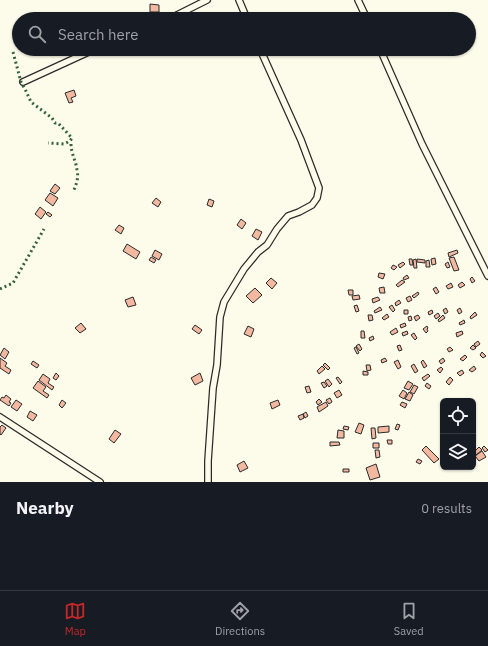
<!DOCTYPE html>
<html lang="en">
<head>
<meta charset="utf-8">
<style>
  body { margin:0; font-family:"IBM Plex Sans",sans-serif; background:#20242c; color:#f1f3f6 }
  .controls { position:absolute; right:12px; bottom:12px; display:grid; overflow:hidden; border-radius:6px; box-shadow:0 1px 3px #0004 }
  .controls button { width:36px; height:36px; display:grid; place-items:center; padding:0; border:0; border-bottom:1px solid #363941; background:#171b24; color:#f1f3f6; font:20px sans-serif }
  .list { margin:0; padding:0; list-style:none }
  h2 { display:flex; justify-content:space-between; align-items:center; height:52px; margin:0; padding:0 16px; font-size:17px }
  h2 small { font-size:13px; font-weight:400; color:#9ea1a6 }
  .icon { flex:none; width:22px; height:22px; fill:none; stroke:currentColor; stroke-width:2; stroke-linecap:round; stroke-linejoin:round }
  .map { position:relative; flex:none; width:488px; height:482px; overflow:hidden }
  .search { position:absolute; background:#171b24; box-shadow:0 1px 3px #0004; left:12px; right:12px; top:12px; height:44px; display:flex; align-items:center; gap:10px; box-sizing:border-box; padding:0 14px; border-radius:22px; color:#9ea1a6; font-size:15px }
  .sheet { height:108px; background:#171b24 }
  nav { display:flex; justify-content:space-around; align-items:center; box-sizing:border-box; height:56px; border-top:1px solid #363941; background:#171b24; font-size:11px; color:#9ea1a6 }
  nav a { display:grid; justify-items:center; gap:2px }
  nav .on { color:#c62828 }
  .map>svg:first-child { display:block }
</style>
</head>
<body>
<div class="map">
<svg width="488" height="482" viewBox="0 0 488 482">
  <rect width="100%" height="100%" fill="#fdfbea"/>
  <!-- building -->
  <path fill="#f2b8a0" stroke="#2b2b2b" d="M 150,4 L 159,5 L 159,12 L 150,12 Z
    M 74,90 L 76,96 L 71,98 L 73,102 L 69,103 L 65,93 Z
    M 55,184 L 60,188 L 55,194 L 50,191 Z
    M 50,193 L 58,198 L 53,206 L 45,200 Z
    M 156,198 L 161,202 L 158,207 L 152,203 Z
    M 209,199 L 214,201 L 212,207 L 207,205 Z
    M 40,207 L 46,212 L 41,219 L 35,214 Z
    M 48,212 L 52,215 L 50,217 L 46,214 Z
    M 241,219 L 246,223 L 242,229 L 237,225 Z
    M 119,225 L 124,228 L 121,234 L 115,230 Z
    M 256,229 L 262,232 L 258,240 L 252,236 Z
    M 127,244 L 140,252 L 136,259 L 123,251 Z
    M 155,250 L 162,254 L 159,260 L 152,256 Z
    M 457,250 L 458,253 L 449,257 L 448,253 Z
    M 151,257 L 156,260 L 154,263 L 149,260 Z
    M 454,257 L 459,270 L 454,271 L 449,258 Z
    M 435,258 L 436,264 L 432,265 L 431,259 Z
    M 409,259 L 412,259 L 413,265 L 410,265 Z
    M 416,259 L 417,268 L 414,268 L 413,260 Z
    M 417,259 L 425,260 L 425,263 L 417,262 Z
    M 429,260 L 430,267 L 426,267 L 426,261 Z
    M 403,262 L 405,264 L 400,268 L 398,265 Z
    M 448,262 L 450,267 L 447,268 L 445,264 Z
    M 393,265 L 397,267 L 394,270 L 391,268 Z
    M 379,273 L 385,274 L 383,279 L 378,277 Z
    M 407,275 L 409,278 L 404,280 L 403,278 Z
    M 472,277 L 475,281 L 472,283 L 470,279 Z
    M 271,278 L 277,283 L 272,289 L 266,283 Z
    M 402,280 L 405,282 L 398,287 L 396,285 Z
    M 462,282 L 465,285 L 460,288 L 458,285 Z
    M 451,283 L 453,287 L 448,289 L 446,286 Z
    M 384,287 L 385,293 L 380,293 L 379,288 Z
    M 436,287 L 439,292 L 436,294 L 433,289 Z
    M 255,288 L 262,295 L 253,303 L 246,296 Z
    M 348,290 L 353,290 L 353,295 L 349,295 Z
    M 418,292 L 419,294 L 414,298 L 412,296 Z
    M 359,295 L 360,299 L 353,300 L 352,296 Z
    M 410,296 L 412,300 L 408,302 L 406,298 Z
    M 133,297 L 136,305 L 128,307 L 125,300 Z
    M 378,297 L 380,300 L 373,303 L 372,299 Z
    M 399,300 L 401,303 L 396,306 L 395,303 Z
    M 357,305 L 359,311 L 356,312 L 354,306 Z
    M 392,305 L 395,310 L 393,312 L 389,307 Z
    M 380,307 L 382,310 L 375,313 L 374,311 Z
    M 446,308 L 448,312 L 445,314 L 443,310 Z
    M 460,308 L 462,312 L 459,314 L 457,310 Z
    M 404,310 L 408,310 L 408,314 L 404,314 Z
    M 432,310 L 433,313 L 429,315 L 428,312 Z
    M 475,312 L 477,315 L 471,319 L 470,317 Z
    M 438,313 L 440,316 L 436,319 L 434,316 Z
    M 387,314 L 389,317 L 384,320 L 382,318 Z
    M 368,315 L 372,315 L 373,320 L 369,321 Z
    M 418,315 L 420,318 L 416,321 L 414,317 Z
    M 443,315 L 445,318 L 439,322 L 438,320 Z
    M 411,316 L 412,320 L 409,321 L 408,317 Z
    M 464,320 L 465,323 L 460,325 L 459,323 Z
    M 81,323 L 86,329 L 80,333 L 75,328 Z
    M 405,323 L 406,326 L 401,328 L 400,325 Z
    M 195,325 L 202,330 L 199,334 L 192,329 Z
    M 248,326 L 254,329 L 251,337 L 244,334 Z
    M 427,326 L 428,328 L 427,329 L 428,331 L 426,333 L 423,329 Z
    M 396,328 L 398,332 L 392,335 L 390,332 Z
    M 361,331 L 364,331 L 365,338 L 361,338 Z
    M 407,331 L 408,334 L 403,336 L 402,333 Z
    M 462,331 L 463,334 L 457,337 L 456,333 Z
    M 414,333 L 417,338 L 415,340 L 411,335 Z
    M 373,336 L 374,339 L 370,341 L 369,338 Z
    M 478,341 L 480,344 L 476,347 L 474,344 Z
    M 359,344 L 362,349 L 360,351 L 356,346 Z
    M 400,345 L 402,350 L 399,351 L 397,346 Z
    M 473,345 L 476,348 L 473,350 L 470,348 Z
    M 356,347 L 359,353 L 357,354 L 354,348 Z
    M 450,347 L 453,350 L 449,352 L 447,349 Z
    M 4,348 L 9,352 L 5,359 L 0,355 Z
    M 482,352 L 486,356 L 483,358 L 480,355 Z
    M 465,355 L 467,357 L 463,361 L 460,359 Z
    M 0,358 L 7,363 L 5,366 L 11,370 L 9,374 L 0,368 Z
    M 385,358 L 387,361 L 382,363 L 381,360 Z
    M 443,358 L 445,361 L 441,364 L 439,361 Z
    M 398,360 L 401,367 L 398,369 L 394,362 Z
    M 423,360 L 427,366 L 424,368 L 421,362 Z
    M 33,361 L 39,365 L 37,368 L 31,364 Z
    M 325,363 L 330,368 L 328,370 L 323,365 Z
    M 414,364 L 418,371 L 415,373 L 411,366 Z
    M 366,365 L 370,365 L 371,370 L 367,371 Z
    M 322,366 L 325,369 L 319,374 L 317,371 Z
    M 474,366 L 476,369 L 472,372 L 469,370 Z
    M 441,367 L 443,369 L 440,373 L 437,370 Z
    M 462,370 L 464,373 L 460,376 L 457,373 Z
    M 363,371 L 368,372 L 368,375 L 363,375 Z
    M 56,373 L 59,376 L 56,380 L 53,378 Z
    M 200,373 L 203,381 L 195,385 L 191,378 Z
    M 43,374 L 50,379 L 48,383 L 54,387 L 52,390 L 39,380 Z
    M 428,374 L 430,376 L 424,381 L 422,378 Z
    M 338,377 L 342,382 L 340,384 L 336,378 Z
    M 450,377 L 453,380 L 449,385 L 446,382 Z
    M 328,379 L 332,384 L 329,387 L 325,381 Z
    M 38,381 L 46,387 L 43,391 L 49,395 L 47,398 L 33,388 Z
    M 408,381 L 413,384 L 409,390 L 404,388 Z
    M 324,382 L 327,386 L 324,388 L 321,383 Z
    M 427,383 L 431,386 L 429,389 L 425,386 Z
    M 414,385 L 418,387 L 414,394 L 410,392 Z
    M 309,386 L 311,392 L 307,393 L 305,387 Z
    M 339,390 L 342,395 L 337,398 L 334,393 Z
    M 403,390 L 407,393 L 404,399 L 399,396 Z
    M 409,392 L 413,395 L 410,401 L 405,399 Z
    M 6,395 L 11,399 L 9,402 L 11,403 L 9,406 L 0,400 L 2,397 L 4,398 Z
    M 330,398 L 332,402 L 329,404 L 326,400 Z
    M 319,399 L 322,402 L 318,405 L 316,402 Z
    M 16,400 L 22,404 L 17,411 L 11,407 Z
    M 62,400 L 66,403 L 62,408 L 59,405 Z
    M 278,400 L 280,405 L 272,409 L 270,403 Z
    M 326,402 L 328,406 L 319,412 L 317,407 Z
    M 402,402 L 407,404 L 405,408 L 400,405 Z
    M 30,411 L 37,415 L 33,421 L 27,417 Z
    M 306,412 L 308,416 L 305,418 L 303,414 Z
    M 303,414 L 304,418 L 300,420 L 298,416 Z
    M 359,423 L 364,425 L 361,434 L 355,432 Z
    M 397,424 L 400,425 L 398,430 L 395,429 Z
    M 2,425 L 6,428 L 1,435 L 0,434 L 0,427 Z
    M 344,426 L 349,427 L 348,430 L 343,429 Z
    M 389,426 L 389,432 L 378,433 L 378,427 Z
    M 371,428 L 375,428 L 376,438 L 372,439 Z
    M 115,430 L 121,434 L 114,443 L 109,439 Z
    M 338,430 L 344,431 L 344,438 L 337,438 Z
    M 387,440 L 392,440 L 392,444 L 388,444 Z
    M 330,442 L 339,442 L 340,445 L 330,446 Z
    M 373,443 L 379,443 L 379,448 L 373,448 Z
    M 426,446 L 439,459 L 434,463 L 422,450 Z
    M 484,446 L 488,450 L 485,452 L 482,448 Z
    M 479,447 L 482,450 L 476,455 L 474,452 Z
    M 375,450 L 379,450 L 380,457 L 376,458 Z
    M 482,451 L 486,457 L 479,461 L 475,456 Z
    M 418,459 L 422,461 L 420,464 L 416,462 Z
    M 244,461 L 248,468 L 240,472 L 237,465 Z
    M 376,464 L 380,477 L 370,480 L 366,468 Z
    M 343,469 L 349,469 L 349,472 L 343,472 Z"/>
  <g fill="none" stroke-linecap="round" stroke-linejoin="round">
    <!-- street casing -->
    <g stroke="#2b2b2b" stroke-width="8">
      <path id="street" d="M 239,0 L 247,19
        M 358,0 L 367,19
        M 169,19 L 207,0
        M 380,49 L 422,144 L 488,276
        M 23,82 L 95,49
        M 0,417 L 100,482
        M 208,482 L 208,461 L 213,388 L 217,365 L 220,317 L 224,302 L 244,269 L 258,252 L 267,245 L 277,229 L 288,216 L 299,212 L 312,205 L 317,198 L 319,188 L 301,140 L 260,49"/>
    </g>
    <!-- street -->
    <use href="#street" stroke="#fdfbea" stroke-width="5.5"/>
    <!-- hedge -->
    <path stroke="#34623c" stroke-width="3" stroke-dasharray="2 3" stroke-linecap="butt" d="M 13,52 L 21,82 L 25,89 L 31,102 L 52,118 L 55,123 L 58,123 L 72,138 L 70,141 L 64,144 L 48,143
      M 71,144 C 71,153 76,161 77,170 C 79,178 76,185 73,192
      M 0,289 L 13,283 L 44,229"/>
  </g>
</svg>
<div class="controls">
<button><svg class="icon" aria-label="locate" viewBox="0 0 24 24"><circle cx="12" cy="12" r="6"/><path d="M12 2v4M12 18v4M2 12h4M18 12h4"/></svg></button>
<button><svg class="icon" aria-label="layers" viewBox="0 0 24 24"><path d="M12 4l9 5-9 5-9-5zM3 14l9 5 9-5"/></svg></button>
</div>
<div class="search"><svg class="icon" aria-label="search" viewBox="0 0 24 24"><circle cx="10" cy="10" r="6"/><path d="M15 15l6 6"/></svg>Search here</div>
</div>
<section class="sheet">
<h2>Nearby<small>0 results</small></h2>
<ul class="list">
</ul>
</section>
<nav>
<a class="on"><svg class="icon" aria-label="map" viewBox="0 0 24 24"><path d="M3 6l6-2 6 2 6-2v14l-6 2-6-2-6 2zM9 4v14M15 6v14"/></svg>Map</a>
<a><svg class="icon" aria-label="directions" viewBox="0 0 24 24"><path d="M12 3l9 9-9 9-9-9zM9 14v-3h6M13 9l2 2-2 2"/></svg>Directions</a>
<a><svg class="icon" aria-label="saved" viewBox="0 0 24 24"><path d="M7 4h10v16l-5-4-5 4z"/></svg>Saved</a>
</nav>
</body>
</html>
